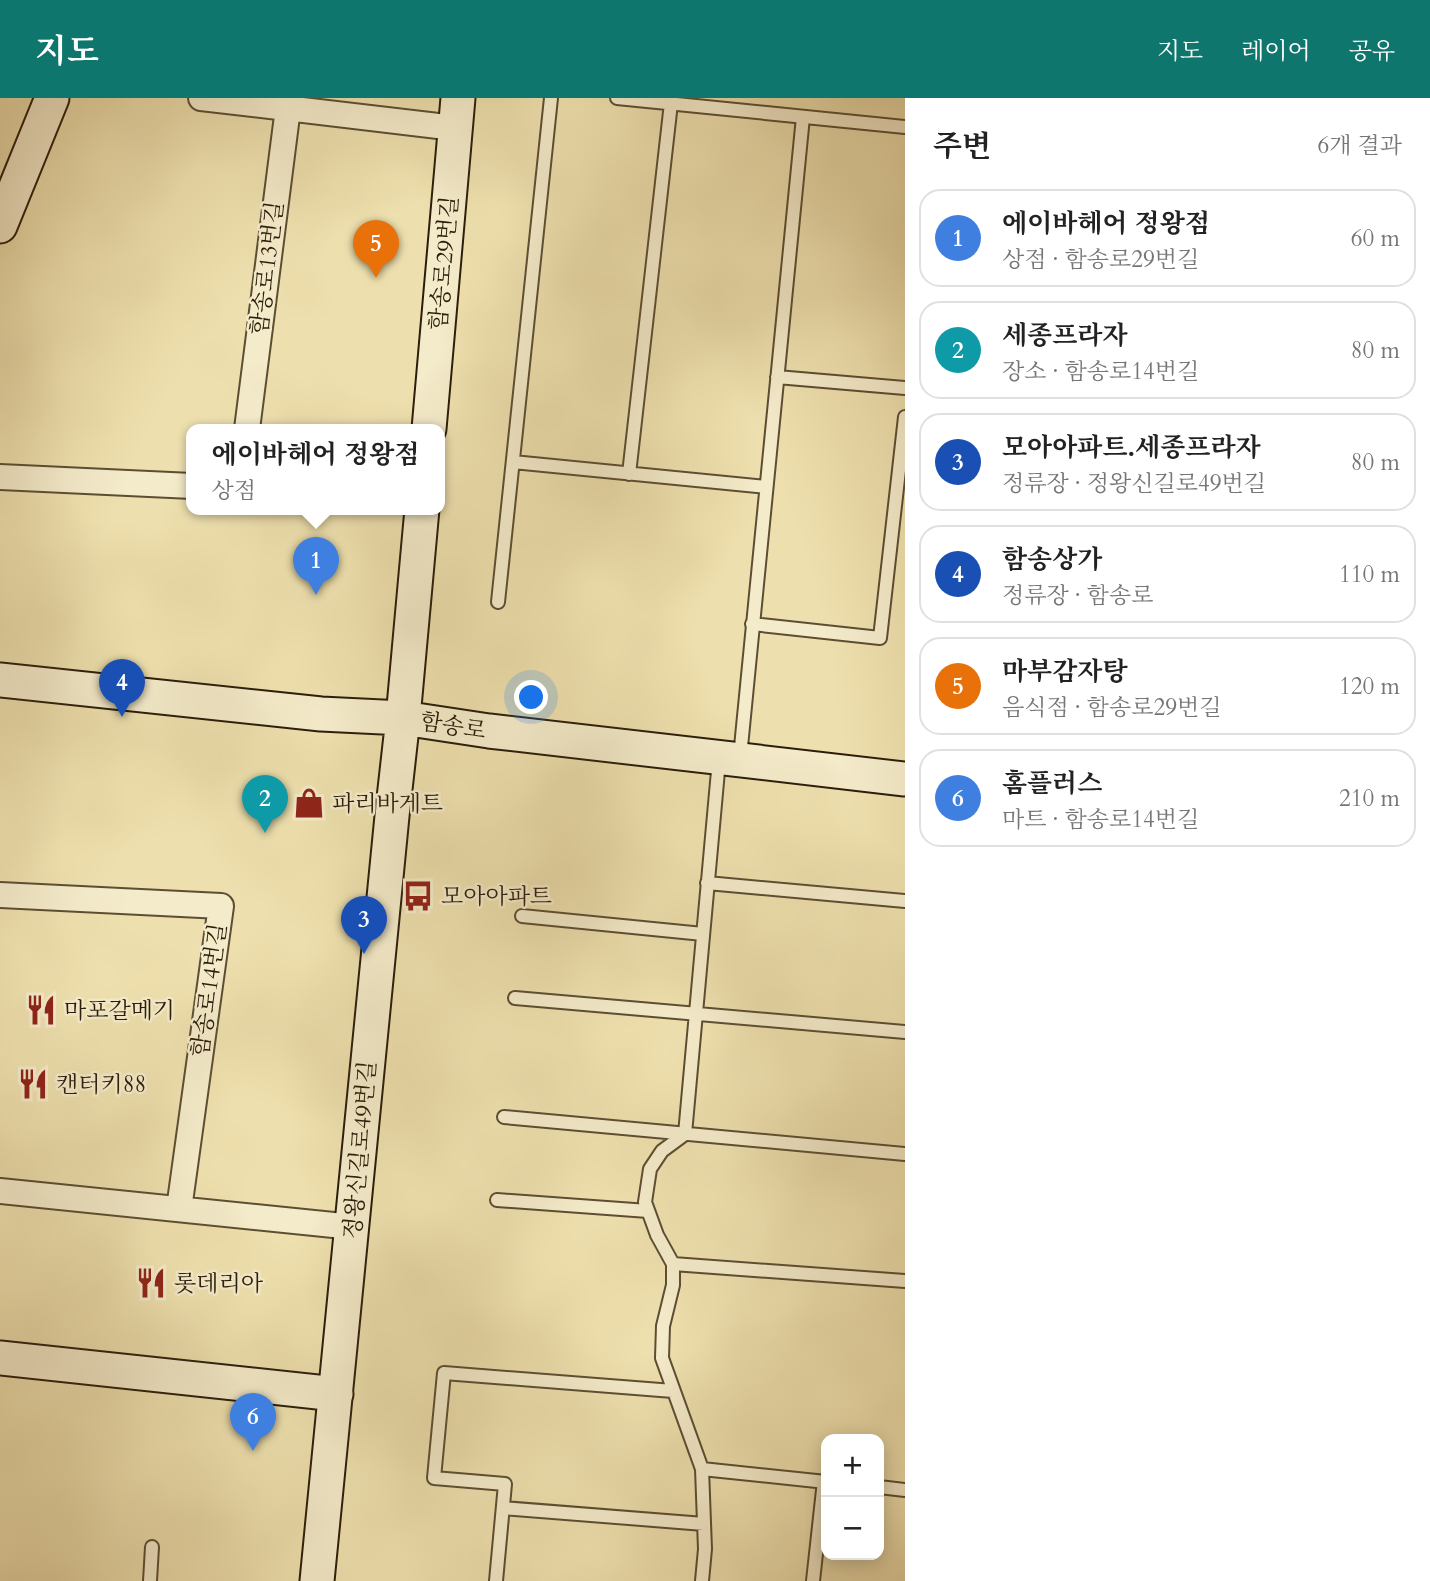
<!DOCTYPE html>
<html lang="ko">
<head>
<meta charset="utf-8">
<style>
  body { margin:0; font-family:Cardo,"Noto Serif KR",serif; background:#f6f6f6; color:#222 }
  .controls { position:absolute; right:21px; bottom:21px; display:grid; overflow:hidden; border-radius:14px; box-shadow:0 4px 18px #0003 }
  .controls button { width:63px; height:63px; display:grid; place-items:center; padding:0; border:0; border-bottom:2px solid #e0e0e0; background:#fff; color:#222; font:35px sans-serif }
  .you { position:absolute; left:532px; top:600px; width:24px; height:24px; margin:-18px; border:5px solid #fff; border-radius:50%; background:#1a73e8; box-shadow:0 0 0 10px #1a73e833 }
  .badge { display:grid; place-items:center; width:46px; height:46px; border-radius:50%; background:#0f766e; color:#fff; font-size:23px; font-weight:700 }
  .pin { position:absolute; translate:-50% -58px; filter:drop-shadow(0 2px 4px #0008) }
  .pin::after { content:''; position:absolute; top:37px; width:24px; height:21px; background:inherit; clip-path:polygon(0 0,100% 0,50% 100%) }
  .popup { position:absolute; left:186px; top:326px; width:259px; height:91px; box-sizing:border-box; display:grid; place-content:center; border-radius:14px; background:#fff; filter:drop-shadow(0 2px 5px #0005); font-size:23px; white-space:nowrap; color:#767676 }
  .popup b { font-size:26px; color:#222 }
  .popup::after { content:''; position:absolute; left:50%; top:100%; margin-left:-14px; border:14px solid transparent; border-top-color:#fff }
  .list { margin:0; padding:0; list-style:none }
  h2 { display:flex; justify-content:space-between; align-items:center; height:91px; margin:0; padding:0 28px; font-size:30px }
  h2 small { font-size:23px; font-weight:400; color:#767676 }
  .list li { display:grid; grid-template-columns:46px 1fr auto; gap:21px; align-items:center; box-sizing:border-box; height:98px; margin:0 14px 14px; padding:0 14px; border:2px solid #e0e0e0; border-radius:21px }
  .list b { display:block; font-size:26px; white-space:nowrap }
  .list p { margin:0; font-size:23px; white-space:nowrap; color:#767676 }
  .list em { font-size:23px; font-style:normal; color:#767676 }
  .map { position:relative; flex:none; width:905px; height:1483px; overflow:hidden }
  header { display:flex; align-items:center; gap:42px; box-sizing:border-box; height:98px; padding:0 35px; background:#0f766e; color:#fff }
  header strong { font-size:33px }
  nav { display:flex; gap:38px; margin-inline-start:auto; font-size:24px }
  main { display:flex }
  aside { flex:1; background:#fff }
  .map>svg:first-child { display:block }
</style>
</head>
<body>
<header>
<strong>지도</strong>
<nav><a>지도</a><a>레이어</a><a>공유</a></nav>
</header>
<main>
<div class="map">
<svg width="905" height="1483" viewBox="0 0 905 1483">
  <rect width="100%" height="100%" fill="#eee0ae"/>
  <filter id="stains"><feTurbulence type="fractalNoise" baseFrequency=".00286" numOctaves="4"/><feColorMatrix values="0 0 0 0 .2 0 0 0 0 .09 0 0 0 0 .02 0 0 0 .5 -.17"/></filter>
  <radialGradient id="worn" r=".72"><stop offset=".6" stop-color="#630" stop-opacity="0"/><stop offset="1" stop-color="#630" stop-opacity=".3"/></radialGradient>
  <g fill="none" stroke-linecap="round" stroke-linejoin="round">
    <!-- lane casing -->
    <g stroke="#5c4e33" stroke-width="16">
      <path id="lane" d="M 617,0 L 905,29
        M 777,279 L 905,290
        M 513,364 L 766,389
        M 629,376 L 671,5
        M 498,504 L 551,0
        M 752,526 L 880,540 L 905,319
        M 740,659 L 803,19
        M 707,785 L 905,803
        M 522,818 L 703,836
        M 515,900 L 905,934
        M 504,1019 L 905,1056
        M 497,1102 L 648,1113
        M 673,1166 L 905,1183
        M 702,1371 L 826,1384
        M 879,1389 L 905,1392
        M 503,1410 L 704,1426
        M 150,1483 L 152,1449
        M 496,1483 L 505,1386 L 434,1380 L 444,1275 L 673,1293
        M 702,1483 L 705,1451 L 702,1371 L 662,1260 L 663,1228 L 673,1187 L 673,1166 L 657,1137 L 645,1104 L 650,1071 L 662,1053 L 685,1036 L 719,662
        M 813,1483 L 824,1383"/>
    </g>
    <!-- street casing -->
    <g stroke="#5c4e33" stroke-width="28">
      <path id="street" d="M 201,0 L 455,30
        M 247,331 L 288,10
        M 0,379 L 192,388
        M 0,797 L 221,808 L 179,1111
        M 0,1093 L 353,1129"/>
    </g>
    <!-- secondary casing -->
    <g stroke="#2b1d0a" stroke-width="37">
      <path id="secondary" d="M 0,128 L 52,0
        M 429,331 L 458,0
        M 0,582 L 321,616 L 403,620 L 489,633 L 905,681
        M 0,1260 L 336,1296
        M 317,1483 L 392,718 L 403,620 L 422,411"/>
    </g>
    <!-- lane -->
    <use href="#lane" stroke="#f4ebca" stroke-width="12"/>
    <!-- street -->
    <use href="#street" stroke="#f4ebca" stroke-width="24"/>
    <!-- secondary -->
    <use href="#secondary" stroke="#f4ebca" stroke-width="33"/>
  </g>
  <!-- icons -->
  <defs>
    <g id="shop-bare" transform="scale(2.415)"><path d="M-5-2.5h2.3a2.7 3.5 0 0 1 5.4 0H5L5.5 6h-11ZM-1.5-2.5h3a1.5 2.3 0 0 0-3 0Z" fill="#8f2418" stroke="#f4ebca" stroke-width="2.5" paint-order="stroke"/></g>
    <g id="bus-bare" transform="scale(2.415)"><path d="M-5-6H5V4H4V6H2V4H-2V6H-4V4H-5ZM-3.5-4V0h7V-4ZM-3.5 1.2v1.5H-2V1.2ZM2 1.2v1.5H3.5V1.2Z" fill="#8f2418" stroke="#f4ebca" stroke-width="2.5" paint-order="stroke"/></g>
    <g id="restaurant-bare" transform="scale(2.415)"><path d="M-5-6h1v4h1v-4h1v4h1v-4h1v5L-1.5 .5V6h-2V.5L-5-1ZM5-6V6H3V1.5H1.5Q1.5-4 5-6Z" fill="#8f2418" stroke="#f4ebca" stroke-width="2.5" paint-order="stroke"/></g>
  </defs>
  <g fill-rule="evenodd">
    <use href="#shop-bare" x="309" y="705"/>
    <use href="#bus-bare" x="418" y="798"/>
    <use href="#restaurant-bare" x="41" y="912"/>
    <use href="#restaurant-bare" x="33" y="986"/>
    <use href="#restaurant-bare" x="151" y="1185"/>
  </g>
  <g text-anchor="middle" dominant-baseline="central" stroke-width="5" stroke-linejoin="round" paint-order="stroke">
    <!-- street labels -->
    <g font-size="23" fill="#2b1d0a" stroke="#f4ebca">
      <text transform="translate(444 165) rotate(-85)">함송로29번길</text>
      <text transform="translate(267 170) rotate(-83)">함송로13번길</text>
      <text transform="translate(453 628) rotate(9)">함송로</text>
      <text transform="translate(209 892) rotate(-82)">함송로14번길</text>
      <text transform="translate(360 1052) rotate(-85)">정왕신길로49번길</text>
    </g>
    <!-- poi labels -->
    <g font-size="23" fill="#2b1d0a" stroke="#f4ebca" text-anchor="start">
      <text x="332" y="705">파리바게트</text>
      <text x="441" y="798">모아아파트</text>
      <text x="64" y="912">마포갈메기</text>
      <text x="56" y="986">캔터키88</text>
      <text x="174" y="1185">롯데리아</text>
    </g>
  </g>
  <rect width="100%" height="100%" filter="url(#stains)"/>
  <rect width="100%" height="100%" fill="url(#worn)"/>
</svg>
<div class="controls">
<button>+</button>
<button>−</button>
</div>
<div class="you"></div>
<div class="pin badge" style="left:316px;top:497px;background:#3f7fe0">1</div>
<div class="popup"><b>에이바헤어 정왕점</b>상점</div>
<div class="pin badge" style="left:265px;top:735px;background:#0f9aa8">2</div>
<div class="pin badge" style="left:364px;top:856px;background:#1a4fb4">3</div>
<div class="pin badge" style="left:122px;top:619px;background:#1a4fb4">4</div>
<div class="pin badge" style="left:376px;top:180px;background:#e8710a">5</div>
<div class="pin badge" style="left:253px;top:1353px;background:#3f7fe0">6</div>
</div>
<aside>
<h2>주변<small>6개 결과</small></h2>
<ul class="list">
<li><span class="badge" style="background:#3f7fe0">1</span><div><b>에이바헤어 정왕점</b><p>상점 · 함송로29번길</p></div><em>60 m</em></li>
<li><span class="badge" style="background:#0f9aa8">2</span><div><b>세종프라자</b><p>장소 · 함송로14번길</p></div><em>80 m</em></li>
<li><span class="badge" style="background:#1a4fb4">3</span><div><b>모아아파트.세종프라자</b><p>정류장 · 정왕신길로49번길</p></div><em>80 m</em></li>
<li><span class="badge" style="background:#1a4fb4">4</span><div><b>함송상가</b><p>정류장 · 함송로</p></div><em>110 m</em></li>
<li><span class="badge" style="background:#e8710a">5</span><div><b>마부감자탕</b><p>음식점 · 함송로29번길</p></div><em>120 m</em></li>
<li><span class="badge" style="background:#3f7fe0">6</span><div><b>홈플러스</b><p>마트 · 함송로14번길</p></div><em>210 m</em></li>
</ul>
</aside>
</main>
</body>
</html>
